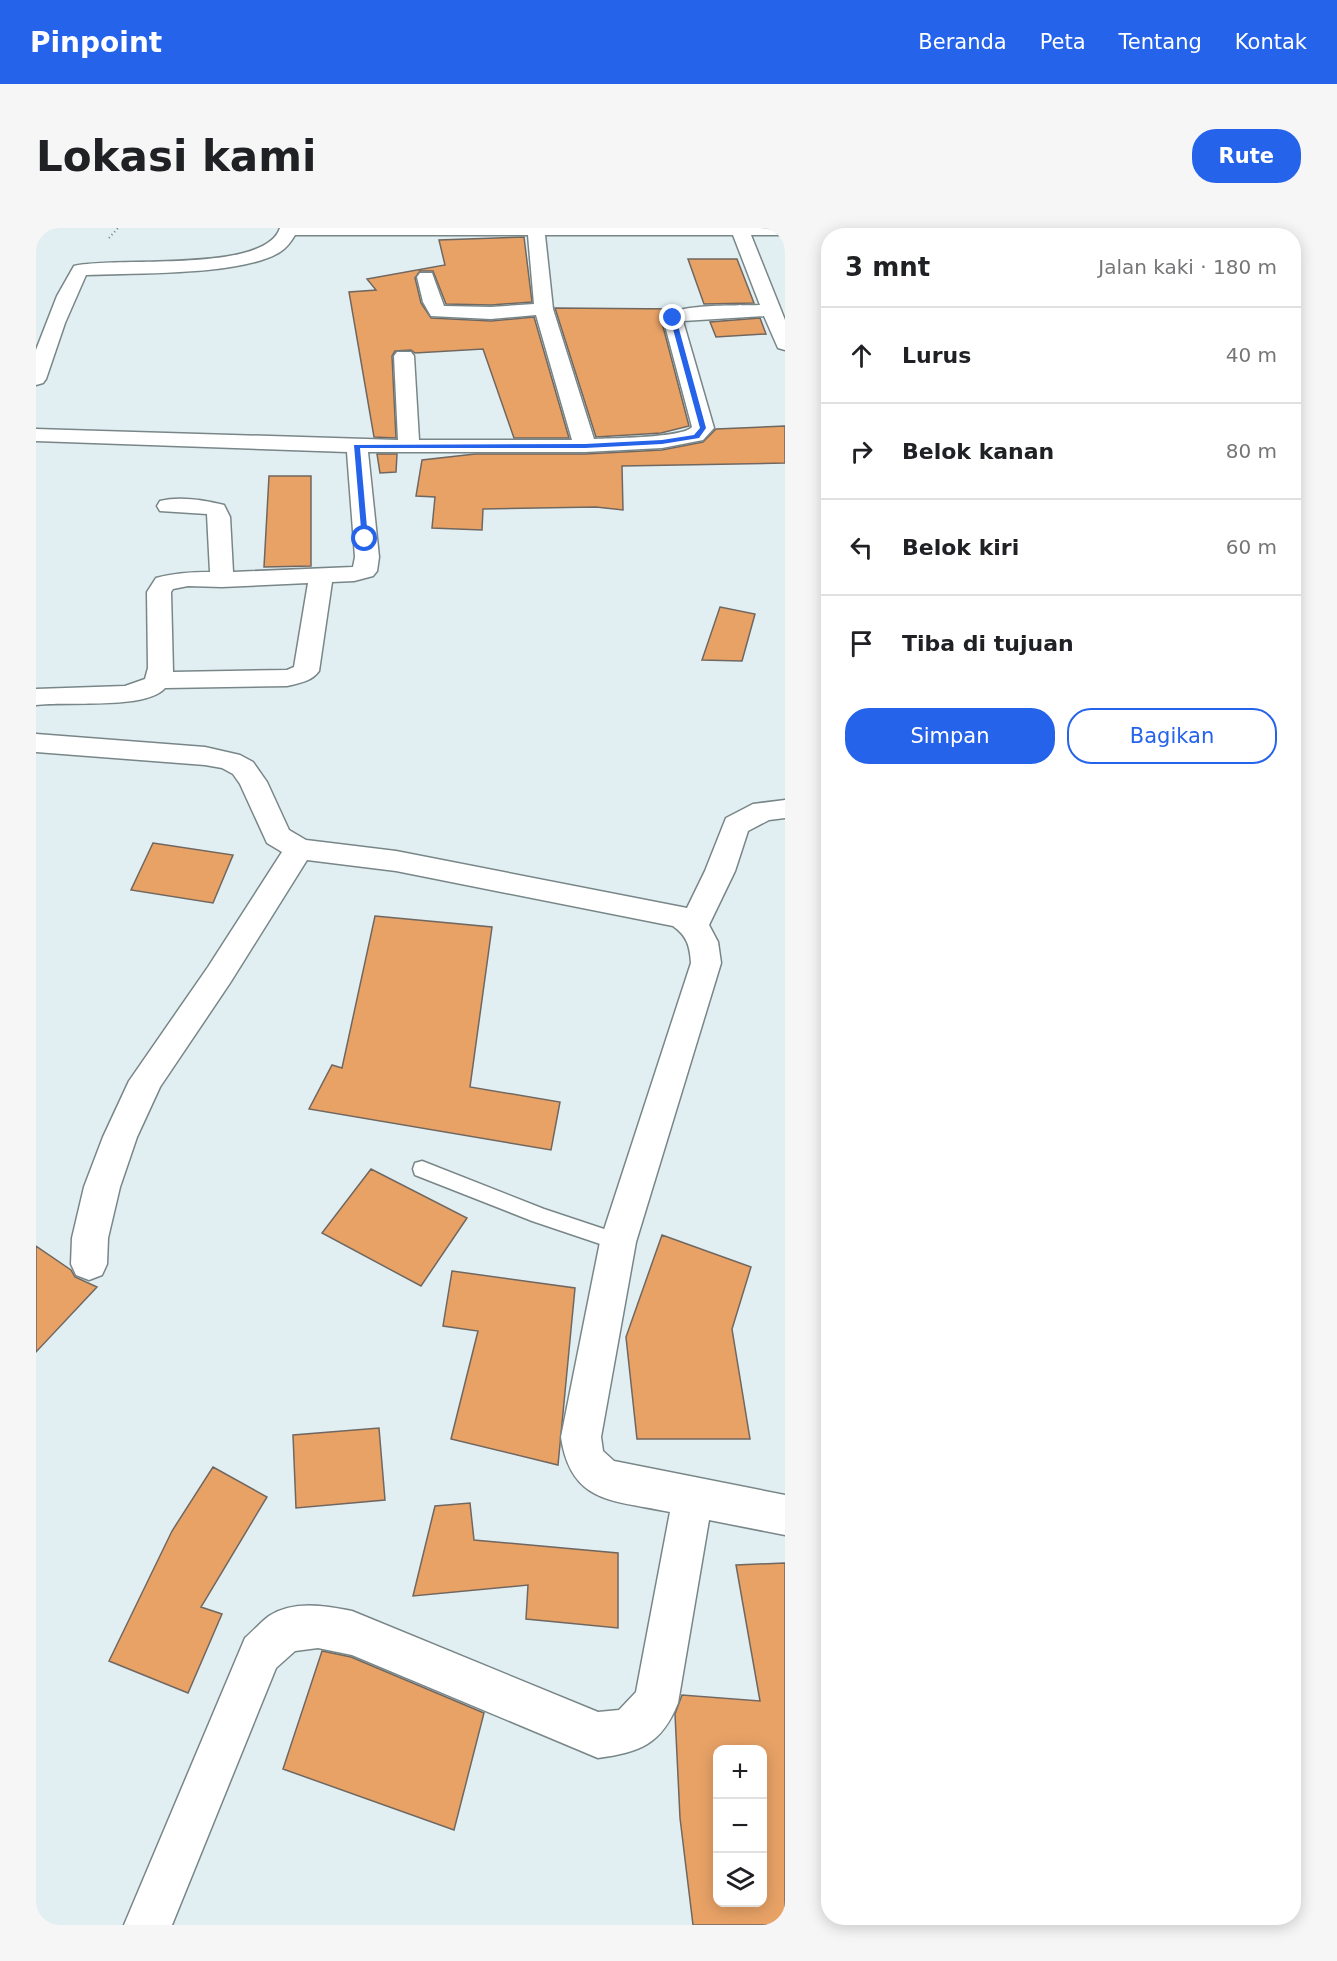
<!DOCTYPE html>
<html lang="id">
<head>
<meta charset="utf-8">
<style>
  body { margin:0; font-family:"DejaVu Sans",sans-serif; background:#f6f6f6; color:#202124 }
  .controls { position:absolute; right:18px; bottom:18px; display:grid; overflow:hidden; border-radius:12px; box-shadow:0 3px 15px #0003 }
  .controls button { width:54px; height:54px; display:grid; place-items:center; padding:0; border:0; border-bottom:2px solid #e0e0e0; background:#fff; color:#202124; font:30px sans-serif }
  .stop { position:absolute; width:18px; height:18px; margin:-14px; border:4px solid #2563eb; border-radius:50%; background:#fff }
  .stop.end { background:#2563eb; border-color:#fff; box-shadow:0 2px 6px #0008 }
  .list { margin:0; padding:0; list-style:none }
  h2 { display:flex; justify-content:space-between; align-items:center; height:78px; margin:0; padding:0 24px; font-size:26px }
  h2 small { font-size:20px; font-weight:400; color:#757577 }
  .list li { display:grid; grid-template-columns:39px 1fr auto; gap:18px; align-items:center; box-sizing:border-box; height:96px; padding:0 24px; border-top:2px solid #e0e0e0 }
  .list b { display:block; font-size:22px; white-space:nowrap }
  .list em { font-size:20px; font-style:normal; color:#757577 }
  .actions { display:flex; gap:12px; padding:18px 24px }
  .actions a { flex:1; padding:14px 0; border:2px solid #2563eb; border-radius:24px; text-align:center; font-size:21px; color:#2563eb }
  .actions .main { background:#2563eb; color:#fff }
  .icon { flex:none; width:33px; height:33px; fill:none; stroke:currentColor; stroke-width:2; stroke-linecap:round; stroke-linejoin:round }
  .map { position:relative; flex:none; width:749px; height:1697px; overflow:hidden; border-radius:24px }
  header { display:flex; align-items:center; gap:36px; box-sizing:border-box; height:84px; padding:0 30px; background:#2563eb; color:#fff }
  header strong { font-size:28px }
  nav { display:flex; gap:33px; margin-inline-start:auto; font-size:21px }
  .intro { display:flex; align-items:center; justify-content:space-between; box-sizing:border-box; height:144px; padding:0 36px }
  h1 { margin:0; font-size:42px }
  .button { padding:15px 27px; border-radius:24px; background:#2563eb; color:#fff; font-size:21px; font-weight:700 }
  main { display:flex; gap:36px; padding:0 36px }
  aside { flex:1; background:#fff; border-radius:24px; box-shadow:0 3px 15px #0003 }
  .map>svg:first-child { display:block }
</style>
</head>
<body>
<header>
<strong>Pinpoint</strong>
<nav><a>Beranda</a><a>Peta</a><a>Tentang</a><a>Kontak</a></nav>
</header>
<div class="intro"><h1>Lokasi kami</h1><a class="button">Rute</a></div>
<main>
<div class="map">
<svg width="749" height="1697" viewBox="0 0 749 1697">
  <rect width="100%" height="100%" fill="#e1eff2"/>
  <!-- building -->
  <path fill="#e8a266" stroke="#706760" stroke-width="1.5" fill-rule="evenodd" d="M 488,9 L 496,74 L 455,77 L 410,76 L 397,43 L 384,43 L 379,50 L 385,75 L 395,90 L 455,93 L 498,89 L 533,210 L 478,210 L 447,121 L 379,125 L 375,122 L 359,123 L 356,128 L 360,210 L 338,209 L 313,64 L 340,62 L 331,51 L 409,37 L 403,12 Z
    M 652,31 L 701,31 L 718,75 L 668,76 Z
    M 519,80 L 641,81 L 632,83 L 625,91 L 653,198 L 625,205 L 560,209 Z
    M 724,90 L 730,106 L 680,109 L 674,94 Z
    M 749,198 L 749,235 L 586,238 L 587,282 L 560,279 L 447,281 L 446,302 L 396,300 L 399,269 L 380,268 L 386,232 L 439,226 L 549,226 L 626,222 L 667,214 L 680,201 Z
    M 341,226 L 361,226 L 360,244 L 344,245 Z
    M 233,248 L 275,248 L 275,338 L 228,339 Z
    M 684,379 L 719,386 L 706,433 L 666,432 Z
    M 117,615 L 197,627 L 177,675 L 95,662 Z
    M 339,688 L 456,699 L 434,859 L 524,874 L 515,922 L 273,881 L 296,837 L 306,840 Z
    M 335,941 L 431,990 L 385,1058 L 286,1005 Z
    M 626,1007 L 715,1039 L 696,1101 L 714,1211 L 601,1211 L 590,1109 Z
    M 0,1018 L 35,1042 L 39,1049 L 61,1059 L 0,1124 Z
    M 416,1043 L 539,1060 L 522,1237 L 415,1211 L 442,1103 L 407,1098 Z
    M 343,1200 L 349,1272 L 260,1280 L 257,1207 Z
    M 177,1239 L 231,1269 L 165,1379 L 186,1386 L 152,1465 L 73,1433 L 136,1303 Z
    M 434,1275 L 438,1312 L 582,1325 L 582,1400 L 490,1391 L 492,1357 L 377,1368 L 399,1278 Z
    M 749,1335 L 749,1697 L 657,1697 L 644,1590 L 639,1486 L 646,1467 L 724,1473 L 700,1337 ZM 681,1521 L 726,1521 L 726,1674 L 681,1674 Z
    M 286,1423 L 315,1429 L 448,1485 L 418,1602 L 247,1541 Z"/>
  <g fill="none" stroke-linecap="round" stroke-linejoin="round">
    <!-- lane casing -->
    <g stroke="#798688" stroke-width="3">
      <path id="lane" d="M 386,933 L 508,981 L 589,1008 L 592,1014 L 589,1020 L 582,1022 L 496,993 L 379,947 L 377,941 L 379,935 Z"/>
    </g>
    <!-- street casing -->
    <g stroke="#798688" stroke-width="3">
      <path id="street" d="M 244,0 L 749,0 L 749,7 L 715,7 L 749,92 L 749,122 L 742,120 L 728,88 L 647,93 L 678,200 L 667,212 L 626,220 L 549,224 L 332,224 L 343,329 L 341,343 L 337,348 L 318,353 L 296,354 L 283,443 C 275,454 263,455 251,458 L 129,460 C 110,482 30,473 0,477 L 0,461 L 89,458 L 109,451 L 112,440 L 111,364 L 120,350 C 138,345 155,344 174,344 L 171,286 L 124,283 L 121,278 L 124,273 C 144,268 168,272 188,277 L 194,289 L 197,344 L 317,339 L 319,329 L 311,224 L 0,213 L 0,201 L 362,212 L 358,128 L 361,124 L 375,124 L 378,128 L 383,212 L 536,212 L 500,87 L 455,91 L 395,88 L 387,74 L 381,49 L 384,45 L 396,45 L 408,78 L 455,79 L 498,76 L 492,7 L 259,7 C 255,14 250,20 244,24 C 206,48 97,45 50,47 L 29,95 L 10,151 L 7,155 L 0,157 L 0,122 L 21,68 L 38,38 C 79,28 229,46 244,0 ZM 509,7 L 697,7 L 724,77 C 705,78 638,75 627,90 L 656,199 C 647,210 575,210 558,211 L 517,81 ZM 272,355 L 258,439 L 251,442 L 137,444 L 135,364 L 137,361 L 152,358 L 186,359 Z
        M 0,506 L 169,519 L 204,527 L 217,534 L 231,554 L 253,602 L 270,612 L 360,623 L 651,680 L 669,643 L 690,590 L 717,576 L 749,572 L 749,590 L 733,592 L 712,603 L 699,643 L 673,697 L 682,714 L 685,735 L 600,1014 L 565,1209 L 567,1223 L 578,1233 L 749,1267 L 749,1307 L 673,1292 L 642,1475 C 625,1517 604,1524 562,1530 L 316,1427 L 282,1420 L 259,1423 L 240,1440 L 136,1697 L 88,1697 L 209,1410 C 217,1403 225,1394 233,1388 C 258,1372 289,1378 316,1383 L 562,1484 L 583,1482 L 600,1464 L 634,1284 C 579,1272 535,1277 525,1209 L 564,1014 L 655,735 C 654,718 651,708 637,698 L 360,643 L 271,632 L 194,755 L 124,859 L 101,909 L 84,959 L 72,1010 L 71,1036 L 66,1047 L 53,1052 L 40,1047 L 35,1036 L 36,1010 L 48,959 L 67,909 L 93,853 L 172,739 L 246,624 L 231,615 L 204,556 L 197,546 L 186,540 L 169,537 L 0,524 Z"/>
    </g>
    <!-- path -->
    <path stroke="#747d7f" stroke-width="2" stroke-dasharray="1 3" stroke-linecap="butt" d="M 73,10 L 82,0"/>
    <!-- lane -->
    <use href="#lane" fill="#fff" fill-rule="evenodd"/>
    <!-- street -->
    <use href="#street" fill="#fff" fill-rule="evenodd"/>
  </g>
  <!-- route -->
  <path fill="#2563eb" d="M 637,88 L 640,90 L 670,200 L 663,210 L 626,216 L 549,220 L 324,220 L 332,311 L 326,313 L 318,217 L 549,216 L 626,212 L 658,207 L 664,200 L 634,90 Z"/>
</svg>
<div class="controls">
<button>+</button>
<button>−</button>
<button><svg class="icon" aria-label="layers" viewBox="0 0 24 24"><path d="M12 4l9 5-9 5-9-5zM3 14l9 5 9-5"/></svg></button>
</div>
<div class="stop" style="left:329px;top:311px"></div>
<div class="stop end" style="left:637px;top:90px"></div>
</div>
<aside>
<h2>3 mnt<small>Jalan kaki · 180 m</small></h2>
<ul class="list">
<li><svg class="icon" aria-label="ahead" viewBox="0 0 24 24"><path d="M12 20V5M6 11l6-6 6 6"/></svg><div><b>Lurus</b></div><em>40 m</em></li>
<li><svg class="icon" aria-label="right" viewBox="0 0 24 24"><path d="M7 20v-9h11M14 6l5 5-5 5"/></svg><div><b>Belok kanan</b></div><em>80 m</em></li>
<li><svg class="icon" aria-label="left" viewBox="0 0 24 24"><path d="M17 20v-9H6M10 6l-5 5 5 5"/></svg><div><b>Belok kiri</b></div><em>60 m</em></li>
<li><svg class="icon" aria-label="arrive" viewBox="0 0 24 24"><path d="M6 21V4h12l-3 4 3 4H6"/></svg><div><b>Tiba di tujuan</b></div></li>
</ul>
<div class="actions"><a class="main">Simpan</a><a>Bagikan</a></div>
</aside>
</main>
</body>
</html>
